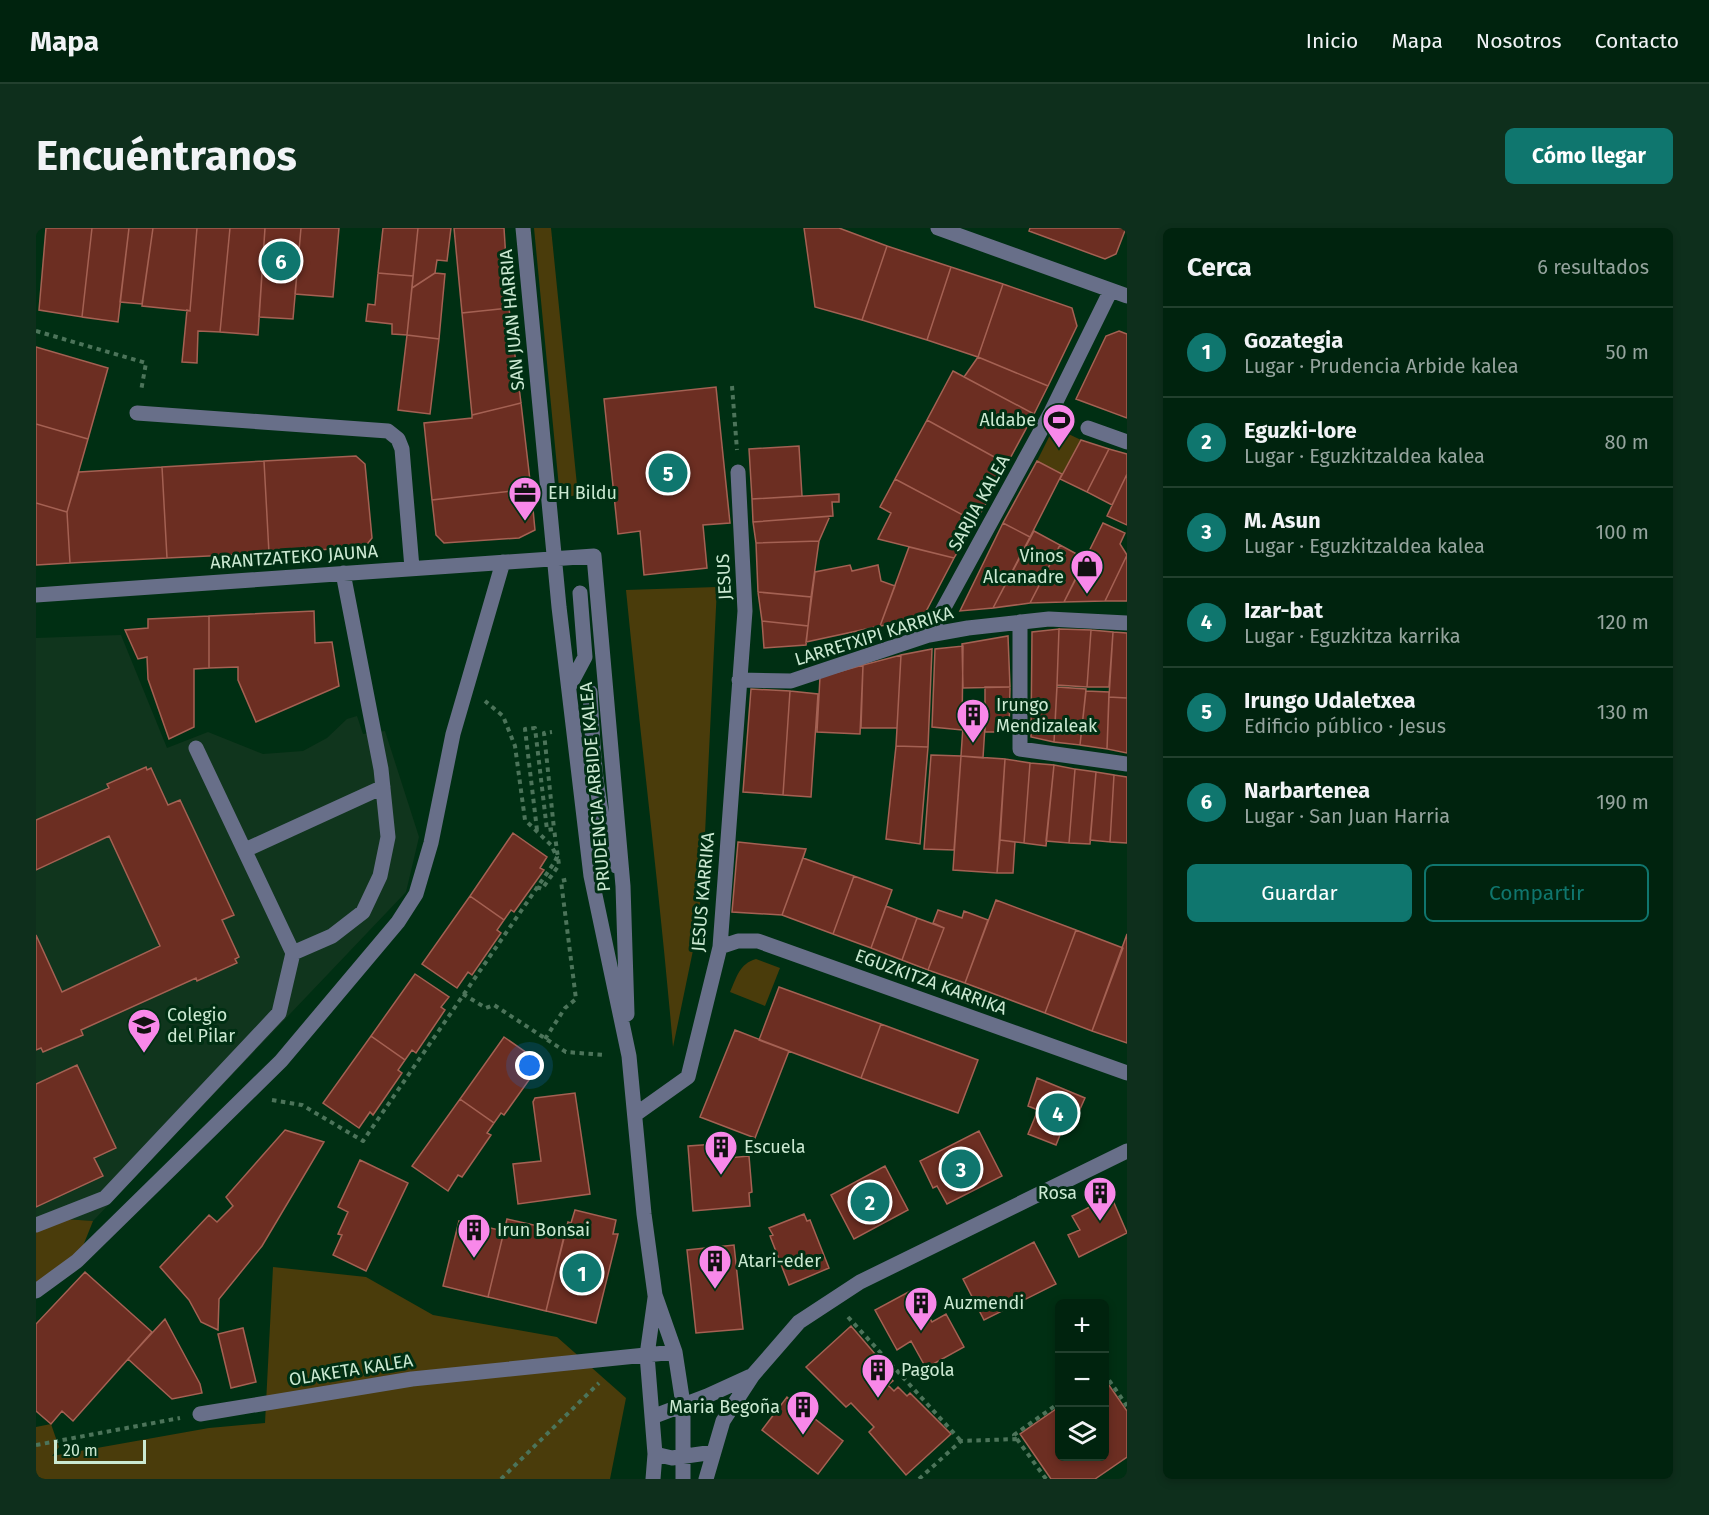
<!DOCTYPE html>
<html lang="es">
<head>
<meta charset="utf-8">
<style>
  body { margin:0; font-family:"Fira Sans",sans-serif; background:#0e2f1c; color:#f1f3f6 }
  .controls { position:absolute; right:18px; bottom:18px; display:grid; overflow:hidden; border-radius:9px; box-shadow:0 3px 9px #0003 }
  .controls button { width:54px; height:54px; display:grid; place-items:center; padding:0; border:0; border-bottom:2px solid #22402e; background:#00230e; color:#f1f3f6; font:30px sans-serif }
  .scale { position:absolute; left:18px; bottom:15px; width:92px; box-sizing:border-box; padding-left:6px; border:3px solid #cbe9d2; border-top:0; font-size:16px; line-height:21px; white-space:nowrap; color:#cbe9d2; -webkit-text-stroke:4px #002f13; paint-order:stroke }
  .you { position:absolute; left:494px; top:838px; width:21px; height:21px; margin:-15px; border:4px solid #fff; border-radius:50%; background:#1a73e8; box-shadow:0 0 0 9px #1a73e833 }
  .badge { display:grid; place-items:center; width:39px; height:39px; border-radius:50%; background:#0f766e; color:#fff; font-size:20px; font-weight:700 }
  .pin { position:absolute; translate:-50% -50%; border:3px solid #fff; box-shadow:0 2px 6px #0006 }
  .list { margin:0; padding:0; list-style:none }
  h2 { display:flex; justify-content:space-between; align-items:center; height:78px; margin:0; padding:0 24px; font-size:26px }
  h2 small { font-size:20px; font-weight:400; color:#95a49e }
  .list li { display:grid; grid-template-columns:39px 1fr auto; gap:18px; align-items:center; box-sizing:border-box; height:90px; padding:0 24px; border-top:2px solid #22402e }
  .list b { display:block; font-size:22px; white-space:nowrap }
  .list p { margin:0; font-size:20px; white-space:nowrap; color:#95a49e }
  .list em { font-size:20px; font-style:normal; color:#95a49e }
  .actions { display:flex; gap:12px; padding:18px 24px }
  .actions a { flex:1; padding:14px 0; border:2px solid #0f766e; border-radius:9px; text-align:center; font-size:21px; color:#0f766e }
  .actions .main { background:#0f766e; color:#fff }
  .icon { flex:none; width:33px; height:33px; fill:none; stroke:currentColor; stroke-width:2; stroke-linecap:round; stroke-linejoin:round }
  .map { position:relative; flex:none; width:1091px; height:1251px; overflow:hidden; border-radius:9px }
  header { display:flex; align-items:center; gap:36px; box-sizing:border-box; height:84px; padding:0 30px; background:#00230e; border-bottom:2px solid #22402e }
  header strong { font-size:28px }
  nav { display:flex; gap:33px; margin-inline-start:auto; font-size:21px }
  .intro { display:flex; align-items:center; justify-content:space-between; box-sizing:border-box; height:144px; padding:0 36px }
  h1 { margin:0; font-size:42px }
  .button { padding:15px 27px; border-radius:9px; background:#0f766e; color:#fff; font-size:21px; font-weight:700 }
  main { display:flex; gap:36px; padding:0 36px }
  aside { flex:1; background:#00230e; border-radius:9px; box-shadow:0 3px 9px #0003 }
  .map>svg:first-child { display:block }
</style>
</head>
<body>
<header>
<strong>Mapa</strong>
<nav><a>Inicio</a><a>Mapa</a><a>Nosotros</a><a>Contacto</a></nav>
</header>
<div class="intro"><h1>Encuéntranos</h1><a class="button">Cómo llegar</a></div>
<main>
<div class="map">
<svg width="1091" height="1251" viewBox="0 0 1091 1251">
  <rect width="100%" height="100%" fill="#002f13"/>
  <!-- built -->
  <path fill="#10351d" d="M 85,407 L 131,520 L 172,504 L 227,526 L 267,523 L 291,510 L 311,491 L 321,488 L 327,506 L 349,503 L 383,609 L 370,664 L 57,993 L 0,989 L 0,410 Z"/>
  <!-- green -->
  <path fill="#4a3c0b" d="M 498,0 L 515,0 L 542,267 L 524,270 Z
    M 1018,199 L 1045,212 L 1026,246 L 1001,233 Z
    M 681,359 L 667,647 L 661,703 L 637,819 C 624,667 605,515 590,362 Z
    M 720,731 L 744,740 L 729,778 L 694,764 C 701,749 703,736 720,731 Z
    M 0,989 L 57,993 L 41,1033 L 0,1063 Z
    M 237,1039 L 330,1049 L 397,1087 L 521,1109 L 590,1170 L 574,1251 L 0,1251 L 0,1199 L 15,1196 L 23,1219 L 16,1228 L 173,1200 L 229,1195 Z"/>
  <!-- building -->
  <path fill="#6c2e22" stroke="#a46153" stroke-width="1.5" d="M 10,0 L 56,0 L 46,89 L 3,82 Z
    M 56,0 L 93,0 L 82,94 L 46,89 Z
    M 93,0 L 117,0 L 106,76 L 84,74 Z
    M 117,0 L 161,0 L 154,83 L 106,78 Z
    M 161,0 L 194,0 L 184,104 L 162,103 L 161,135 L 146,134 L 151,82 L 154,83 Z
    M 194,0 L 229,0 L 222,107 L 184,104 Z
    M 229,0 L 265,0 L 257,91 L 223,89 Z
    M 265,0 L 303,0 L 297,69 L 259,66 Z
    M 347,0 L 382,0 L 377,48 L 342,45 Z
    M 382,0 L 415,0 L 411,33 L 401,32 L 399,45 L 376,60 Z
    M 418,0 L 468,0 L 473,80 L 426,85 Z
    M 768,0 L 803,0 L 851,18 L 826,92 L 779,79 Z
    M 994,0 L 1090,0 L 1080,26 L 1069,31 L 993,3 Z
    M 851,18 L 915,39 L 891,112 L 826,92 Z
    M 915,39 L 967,56 L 942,129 L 891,112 Z
    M 342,45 L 377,48 L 371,107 L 356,106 L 356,96 L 330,93 L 332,76 L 339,77 Z
    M 399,45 L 409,46 L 403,111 L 371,107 L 376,60 Z
    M 967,56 L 1036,80 L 1041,98 L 1012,158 L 942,129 Z
    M 473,80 L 485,175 L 436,187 L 426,85 Z
    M 1083,103 L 1091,106 L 1091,190 L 1040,171 L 1070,108 Z
    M 371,107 L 403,111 L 394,186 L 362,182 Z
    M 0,119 L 72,140 L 52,211 L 0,196 Z
    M 942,129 L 1012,158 L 998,186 L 928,149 Z
    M 917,143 L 998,186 L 971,236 L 891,192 Z
    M 680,159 L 694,295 L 667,297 L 671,340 L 608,347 L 604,303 L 582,306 L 568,171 Z
    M 485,175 L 495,261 L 396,272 L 388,195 L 436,190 L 436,187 Z
    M 891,192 L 971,236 L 940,294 L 859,251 Z
    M 0,196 L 52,211 L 31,284 L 0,275 Z
    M 1045,212 L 1073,221 L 1051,264 L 1024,251 Z
    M 763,218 L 766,268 L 716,271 L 713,221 Z
    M 1073,221 L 1091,226 L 1091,246 L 1076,277 L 1051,264 Z
    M 320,228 L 329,236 L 336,310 L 329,319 L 233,325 L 228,233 Z
    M 228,233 L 233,325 L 131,330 L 126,239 Z
    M 1001,233 L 1026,246 L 994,309 L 967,295 Z
    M 126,239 L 131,330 L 34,335 L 31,284 L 43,244 Z
    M 1091,246 L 1091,297 L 1071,288 Z
    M 859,251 L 940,294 L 918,330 L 842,311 L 855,285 L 844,279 Z
    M 495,261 L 499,302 L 483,310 L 408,315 L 400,307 L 396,272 Z
    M 803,266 L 803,274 L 796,274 L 797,288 L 717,294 L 716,271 Z
    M 0,275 L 31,284 L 34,335 L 0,337 Z
    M 794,288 L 783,313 L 720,315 L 717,294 Z
    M 967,295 L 994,309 L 957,380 L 924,383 Z
    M 1067,295 L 1089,305 L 1084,316 L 1091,327 L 1069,373 L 1028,374 Z
    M 998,303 L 1024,317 L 994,375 L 957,380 Z
    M 783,313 L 775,369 L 722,364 L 720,315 Z
    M 1024,317 L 1050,331 L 1028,374 L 994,375 Z
    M 873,319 L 918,330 L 886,391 L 844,398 Z
    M 1091,327 L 1091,373 L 1069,373 Z
    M 814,337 L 816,343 L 842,337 L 845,353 L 859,358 L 844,398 L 770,414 L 779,344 Z
    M 722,364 L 775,369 L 772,398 L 726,393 Z
    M 278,383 L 279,415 L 296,414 L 303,458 L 220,494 L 202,452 L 202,439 L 173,440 L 173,388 Z
    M 173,388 L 173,440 L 158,441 L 158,499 L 133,511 L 112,451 L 111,429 L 102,431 L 89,402 L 112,400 L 112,391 Z
    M 726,393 L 772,398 L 770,417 L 728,420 Z
    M 1023,401 L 1055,402 L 1051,459 L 1021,457 Z
    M 1023,401 L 1021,457 L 1018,514 L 995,509 L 996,404 Z
    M 1055,402 L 1077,404 L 1073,459 L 1051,459 Z
    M 1077,404 L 1091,405 L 1091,470 L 1073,469 Z
    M 972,408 L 974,459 L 927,460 L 926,416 Z
    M 927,418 L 926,502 L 896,499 L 899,421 Z
    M 896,421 L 892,519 L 860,518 L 865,427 Z
    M 865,427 L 861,500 L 825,500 L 827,437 Z
    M 827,437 L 824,506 L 781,504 L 784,449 Z
    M 949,459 L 974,459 L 973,504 L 949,504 Z
    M 1021,459 L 1050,461 L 1044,517 L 1018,514 Z
    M 715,461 L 754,463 L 747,567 L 707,564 Z
    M 754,463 L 782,466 L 775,569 L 747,567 Z
    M 1050,463 L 1073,464 L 1071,521 L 1044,517 Z
    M 1073,469 L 1091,470 L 1091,525 L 1071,521 Z
    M 927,498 L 949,498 L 947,530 L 925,528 Z
    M 860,518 L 892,519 L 884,616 L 850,611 Z
    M 895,527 L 925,528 L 918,622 L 888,621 Z
    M 925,528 L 969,531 L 961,645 L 917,642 Z
    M 969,531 L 994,535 L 988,615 L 964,612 Z
    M 994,535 L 1018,537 L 1010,618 L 988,615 Z
    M 1018,537 L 1039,541 L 1033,615 L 1010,613 Z
    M 110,539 L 111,542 L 115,540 L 132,577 L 144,572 L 198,687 L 186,692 L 203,729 L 199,731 L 201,735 L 161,753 L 160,750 L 45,802 L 47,807 L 7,824 L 5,820 L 0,822 L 0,707 L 26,764 L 124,718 L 73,608 L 0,642 L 0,592 L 73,560 L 71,556 Z
    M 1039,541 L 1060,544 L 1054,616 L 1033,615 Z
    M 1060,544 L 1078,547 L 1074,614 L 1054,612 Z
    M 1078,547 L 1091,549 L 1091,615 L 1074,614 Z
    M 477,605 L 511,629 L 504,640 L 508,642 L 478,684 L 475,682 L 468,692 L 434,668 Z
    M 964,612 L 979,614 L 977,645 L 961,645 Z
    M 702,614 L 770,621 L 767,630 L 818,648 L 797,706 L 746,687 L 696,684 Z
    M 702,614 L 770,621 L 746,687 L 696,684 Z
    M 767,630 L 818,648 L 797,706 L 746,687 Z
    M 818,648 L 856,662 L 835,720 L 797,706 Z
    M 434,668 L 468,692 L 461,702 L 465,705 L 436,747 L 432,744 L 421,760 L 386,736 Z
    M 960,672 L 1040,702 L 1009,785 L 929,755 Z
    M 850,678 L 881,690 L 866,732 L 835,720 Z
    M 902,682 L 926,690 L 928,683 L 952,692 L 929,755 L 892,742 L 908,700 L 897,695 Z
    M 881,690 L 908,700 L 892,742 L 866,732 Z
    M 1040,702 L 1087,720 L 1056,803 L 1009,785 Z
    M 1091,706 L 1091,815 L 1056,803 Z
    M 379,746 L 413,769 L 405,779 L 409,782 L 380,825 L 376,822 L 369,832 L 335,808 Z
    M 743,759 L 845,796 L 825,850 L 723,812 Z
    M 845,796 L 942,832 L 922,885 L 825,850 Z
    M 699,802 L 753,823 L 719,910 L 664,889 Z
    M 335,808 L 369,832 L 362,842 L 366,845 L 337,887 L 334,884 L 323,900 L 287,875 Z
    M 468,809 L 501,832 L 494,842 L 498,845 L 468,887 L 465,885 L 458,895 L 424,871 Z
    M 41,837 L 80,920 L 58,930 L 67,948 L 0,979 L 0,856 Z
    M 1001,850 L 1049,870 L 1040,890 L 1032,887 L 1020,917 L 992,906 L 1002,882 L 992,878 Z
    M 539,865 L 554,966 L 482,976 L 477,936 L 505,933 L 497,874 L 499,870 Z
    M 424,871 L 458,895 L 451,905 L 455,907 L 426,949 L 422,947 L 412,963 L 376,938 Z
    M 249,902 L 288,914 L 226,1018 L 183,1071 L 182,1102 L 165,1094 L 153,1072 L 124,1039 L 173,987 L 181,994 L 197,978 L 190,969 Z
    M 943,903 L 966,948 L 911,976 L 901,958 L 897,960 L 884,933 Z
    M 680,916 L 681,931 L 713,928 L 716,964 L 713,965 L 714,978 L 657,983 L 652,918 Z
    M 324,932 L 372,955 L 330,1043 L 297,1027 L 306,1007 L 302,1006 L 312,984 L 302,979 Z
    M 849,938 L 872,982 L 818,1011 L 795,967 Z
    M 1075,968 L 1091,1005 L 1043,1029 L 1032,1007 L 1044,1002 L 1036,988 Z
    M 539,982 L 580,992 L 577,1006 L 582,1006 L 560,1095 L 510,1083 L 532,994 L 535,995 Z
    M 768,986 L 771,993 L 774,992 L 793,1040 L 753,1057 L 734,1008 L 737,1007 L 733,1000 Z
    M 471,991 L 529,1004 L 510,1083 L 452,1069 Z
    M 423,993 L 468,1003 L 452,1069 L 407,1058 Z
    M 998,1014 L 1020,1056 L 948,1092 L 927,1051 Z
    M 698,1017 L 707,1101 L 660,1105 L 651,1022 Z
    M 49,1044 L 116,1104 L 37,1193 L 26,1183 L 15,1196 L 0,1183 L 0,1096 Z
    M 878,1061 L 896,1094 L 910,1086 L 928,1119 L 890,1140 L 875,1113 L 861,1122 L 839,1082 Z
    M 129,1091 L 164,1156 L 166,1165 L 136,1171 L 92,1131 Z
    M 815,1098 L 852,1141 L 849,1143 L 857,1153 L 852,1157 L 858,1163 L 862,1159 L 871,1168 L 874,1165 L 915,1206 L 870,1247 L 833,1204 L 838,1199 L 815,1175 L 810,1179 L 770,1139 Z
    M 207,1100 L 220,1154 L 195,1160 L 182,1106 Z
    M 1068,1150 L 1091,1183 L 1091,1229 L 1059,1251 L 1015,1251 L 984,1206 L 1023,1179 L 1023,1228 L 1068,1228 Z
    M 751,1169 L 807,1213 L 782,1246 L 726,1202 Z"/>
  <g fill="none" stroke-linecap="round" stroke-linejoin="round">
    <!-- path -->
    <path stroke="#4c745a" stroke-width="4" stroke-dasharray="4.5 4.5" stroke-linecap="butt" d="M 0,103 L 110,135 L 105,163
      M 696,158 L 701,222
      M 501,602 L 489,501 L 499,500 L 511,602 L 518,601 L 508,505 L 516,504
      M 501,659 L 506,661 L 523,637 L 518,601
      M 427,766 L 450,780 L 458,777 L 530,824 L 569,827
      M 509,811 L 529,780 L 540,771 L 525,653 L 534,651
      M 236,872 L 266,877 L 327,913 L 518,635 L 521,629 L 515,617 L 489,592 L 479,518 L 467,488 L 449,473
      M 812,1089 L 925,1213
      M 1068,1145 L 1091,1178
      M 0,1217 L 144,1190
      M 465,1251 L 563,1155
      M 883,1251 L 925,1213 L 981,1211
      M 1010,1251 L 978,1207 L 1023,1175"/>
    <!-- minor -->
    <path stroke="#686f89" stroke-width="15" d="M 487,0 L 523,379 L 555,648 L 593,828 L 608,986 L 619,1067 L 639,1124 L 647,1176 L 647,1251
      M 902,0 L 1091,68
      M 101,185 L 352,203 L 362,211 L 366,221 L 376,340
      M 1052,200 L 1091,214
      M 0,367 L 558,328 L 587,658 L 591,786
      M 984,394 L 984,521 L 1091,536
      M 893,407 L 1015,184 L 1074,64
      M 703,452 L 755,453 L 893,407 L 932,400 L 1013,391 L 1091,395
      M 533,459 L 549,429 L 544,365
      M 554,464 C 557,523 559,582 580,638
      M 209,622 L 347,559
      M 684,719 L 702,713 L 722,713 L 1091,845
      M 257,725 L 296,708 L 327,684 L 344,648 L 352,609 L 345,541 L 307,345
      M 600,886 L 652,849 L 684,719 L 709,383 L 702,244
      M 0,997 L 69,970 L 243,785 L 257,725 L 160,520
      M 0,1063 L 41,1033 L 245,833 L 362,694 L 380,666 L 395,615 L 417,506 L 467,334
      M 164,1186 L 376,1151 L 639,1124
      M 616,1189 L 671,1168 L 717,1147
      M 619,1226 L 636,1230 L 678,1224
      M 617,1251 L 619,1226 L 611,1127 L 619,1070
      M 670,1251 L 687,1193 L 717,1147 L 763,1094 L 824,1054 L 1091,923"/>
  </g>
  <!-- icons -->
  <defs>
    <g id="stadium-pin" transform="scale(1.725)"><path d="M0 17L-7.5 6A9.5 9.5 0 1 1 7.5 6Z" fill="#f888e9" stroke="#002f13"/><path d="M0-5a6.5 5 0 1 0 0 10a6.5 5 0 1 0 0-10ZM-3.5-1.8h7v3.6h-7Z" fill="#111"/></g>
    <g id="office-pin" transform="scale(1.725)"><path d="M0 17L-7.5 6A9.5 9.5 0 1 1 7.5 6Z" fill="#f888e9" stroke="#002f13"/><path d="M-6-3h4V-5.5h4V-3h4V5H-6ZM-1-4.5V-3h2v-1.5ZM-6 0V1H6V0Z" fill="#111"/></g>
    <g id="shop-pin" transform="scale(1.725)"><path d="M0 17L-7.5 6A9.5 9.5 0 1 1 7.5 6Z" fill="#f888e9" stroke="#002f13"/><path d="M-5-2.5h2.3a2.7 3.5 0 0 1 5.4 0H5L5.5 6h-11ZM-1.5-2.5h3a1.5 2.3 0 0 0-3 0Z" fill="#111"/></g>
    <g id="building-pin" transform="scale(1.725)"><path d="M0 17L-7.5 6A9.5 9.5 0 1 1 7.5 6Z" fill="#f888e9" stroke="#002f13"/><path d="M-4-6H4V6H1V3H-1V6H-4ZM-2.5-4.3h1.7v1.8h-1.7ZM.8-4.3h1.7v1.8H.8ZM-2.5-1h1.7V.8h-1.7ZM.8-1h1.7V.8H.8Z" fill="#111"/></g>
    <g id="school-pin" transform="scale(1.725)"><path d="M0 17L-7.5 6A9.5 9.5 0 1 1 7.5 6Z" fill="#f888e9" stroke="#002f13"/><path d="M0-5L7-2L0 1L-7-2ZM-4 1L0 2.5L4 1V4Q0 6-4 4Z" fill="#111"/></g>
  </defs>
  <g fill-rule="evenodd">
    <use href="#stadium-pin" x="1023" y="192"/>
    <use href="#office-pin" x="489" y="265"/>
    <use href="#shop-pin" x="1051" y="338"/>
    <use href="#building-pin" x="937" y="487"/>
    <use href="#school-pin" x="108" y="797"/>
    <use href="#building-pin" x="685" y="919"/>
    <use href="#building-pin" x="1064" y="965"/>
    <use href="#building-pin" x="438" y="1002"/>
    <use href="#building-pin" x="679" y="1033"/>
    <use href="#building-pin" x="885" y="1075"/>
    <use href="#building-pin" x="842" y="1142"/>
    <use href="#building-pin" x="767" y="1179"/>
  </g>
  <g text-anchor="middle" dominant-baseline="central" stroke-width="6" stroke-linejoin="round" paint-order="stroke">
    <!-- street labels -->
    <g font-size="18" fill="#cbe9d2" stroke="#002f13">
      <text transform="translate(476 92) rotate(-95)">SAN JUAN HARRIA</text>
      <text transform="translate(943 275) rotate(-61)">SARJIA KALEA</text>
      <text transform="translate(258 329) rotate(-4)">ARANTZATEKO JAUNA</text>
      <text transform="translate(688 349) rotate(-93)">JESUS</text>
      <text transform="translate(838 408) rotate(-17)">LARRETXIPI KARRIKA</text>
      <text transform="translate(559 559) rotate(-95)">PRUDENCIA ARBIDE KALEA</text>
      <text transform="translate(667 664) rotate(-85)">JESUS KARRIKA</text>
      <text transform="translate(895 754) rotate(20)">EGUZKITZA KARRIKA</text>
      <text transform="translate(315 1142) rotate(-9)">OLAKETA KALEA</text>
    </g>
    <!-- poi labels -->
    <g font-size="18" fill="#cbe9d2" stroke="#002f13" text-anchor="start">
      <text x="1000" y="192" text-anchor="end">Aldabe</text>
      <text x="512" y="265">EH Bildu</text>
      <text x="1028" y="328" text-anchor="end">Vinos<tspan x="1028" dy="21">Alcanadre</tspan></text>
      <text x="960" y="477">Irungo<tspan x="960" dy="21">Mendizaleak</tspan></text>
      <text x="131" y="787">Colegio<tspan x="131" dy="21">del Pilar</tspan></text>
      <text x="708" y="919">Escuela</text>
      <text x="1041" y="965" text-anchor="end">Rosa</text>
      <text x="461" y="1002">Irun Bonsai</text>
      <text x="702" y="1033">Atari-eder</text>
      <text x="908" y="1075">Auzmendi</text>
      <text x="865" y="1142">Pagola</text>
      <text x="744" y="1179" text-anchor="end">Maria Begoña</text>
    </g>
  </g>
</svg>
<div class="controls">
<button>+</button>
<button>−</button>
<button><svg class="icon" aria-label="layers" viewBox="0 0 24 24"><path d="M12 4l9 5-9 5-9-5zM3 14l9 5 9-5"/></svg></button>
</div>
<div class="scale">20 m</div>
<div class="you"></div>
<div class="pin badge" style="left:546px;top:1045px">1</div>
<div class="pin badge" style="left:834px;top:974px">2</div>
<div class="pin badge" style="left:925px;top:941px">3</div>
<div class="pin badge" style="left:1022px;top:885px">4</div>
<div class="pin badge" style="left:632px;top:245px">5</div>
<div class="pin badge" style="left:245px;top:33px">6</div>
</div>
<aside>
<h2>Cerca<small>6 resultados</small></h2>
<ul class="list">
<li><span class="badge">1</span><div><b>Gozategia</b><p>Lugar · Prudencia Arbide kalea</p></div><em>50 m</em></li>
<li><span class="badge">2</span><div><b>Eguzki-lore</b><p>Lugar · Eguzkitzaldea kalea</p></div><em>80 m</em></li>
<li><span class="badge">3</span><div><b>M. Asun</b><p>Lugar · Eguzkitzaldea kalea</p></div><em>100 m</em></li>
<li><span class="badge">4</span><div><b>Izar-bat</b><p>Lugar · Eguzkitza karrika</p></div><em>120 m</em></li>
<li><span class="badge">5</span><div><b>Irungo Udaletxea</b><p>Edificio público · Jesus</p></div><em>130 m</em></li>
<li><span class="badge">6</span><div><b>Narbartenea</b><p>Lugar · San Juan Harria</p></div><em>190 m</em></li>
</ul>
<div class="actions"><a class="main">Guardar</a><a>Compartir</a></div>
</aside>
</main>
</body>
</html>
